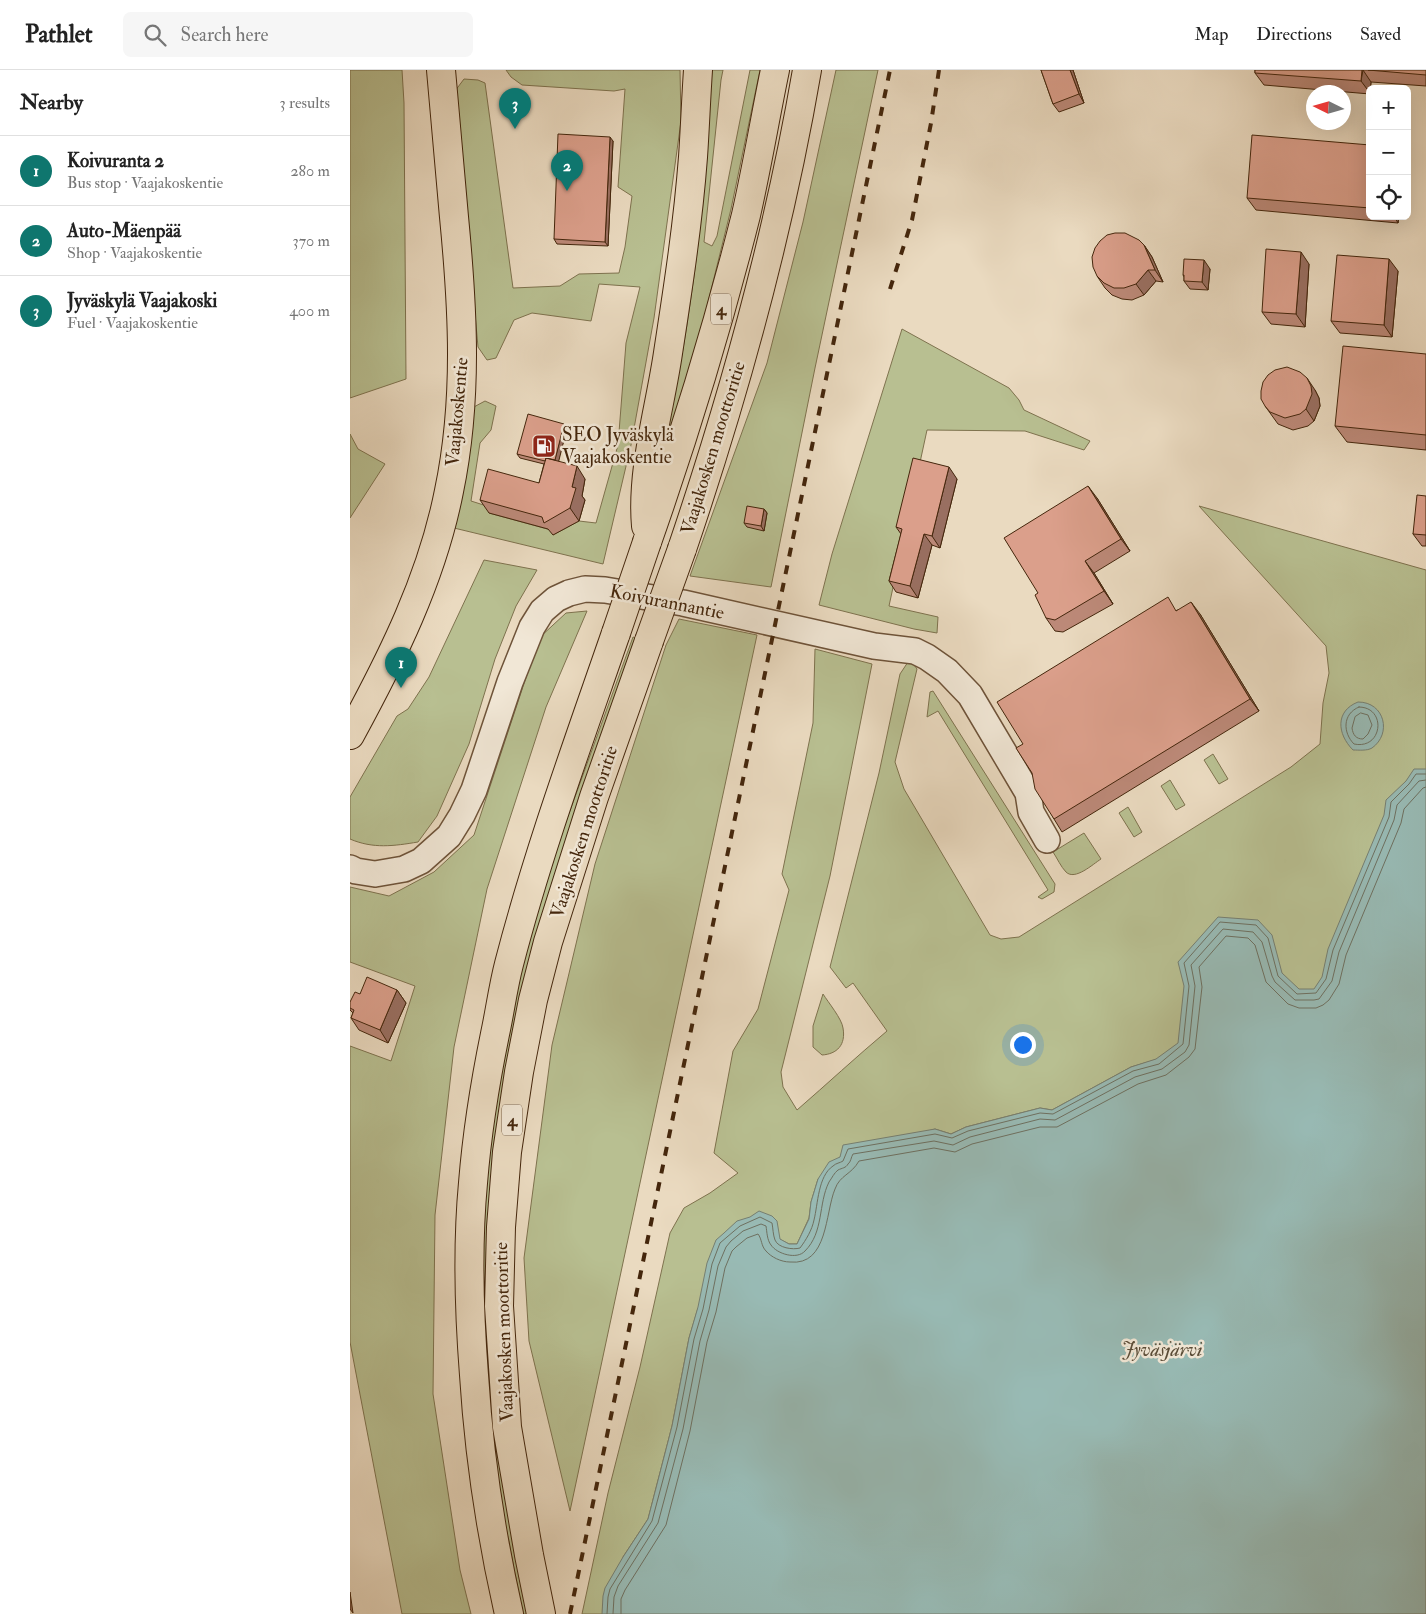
<!DOCTYPE html>
<html lang="en">
<head>
<meta charset="utf-8">
<style>
  body { margin:0; font-family:"IM FELL Double Pica",serif; background:#f6f6f6; color:#222 }
  .controls { position:absolute; right:15px; top:15px; display:grid; overflow:hidden; border-radius:8px; box-shadow:0 5px 20px #0002 }
  .controls button { width:45px; height:45px; display:grid; place-items:center; padding:0; border:0; border-bottom:1px solid #e0e0e0; background:#fff; color:#222; font:25px sans-serif }
  .compass { position:absolute; left:956px; top:15px; width:45px; height:45px; border-radius:50%; background:#fff; box-shadow:0 5px 20px #0002; rotate:275deg }
  .you { position:absolute; left:672px; top:974px; width:18px; height:18px; margin:-12px; border:4px solid #fff; border-radius:50%; background:#1a73e8; box-shadow:0 0 0 8px #1a73e833 }
  .badge { display:grid; place-items:center; width:32px; height:32px; border-radius:50%; background:#0f766e; color:#fff; font-size:16px; font-weight:700 }
  .pin { position:absolute; translate:-50% -41px; filter:drop-shadow(0 1px 2px #0008) }
  .pin::after { content:''; position:absolute; top:26px; width:18px; height:15px; background:inherit; clip-path:polygon(0 0,100% 0,50% 100%) }
  .list { margin:0; padding:0; list-style:none }
  h2 { display:flex; justify-content:space-between; align-items:center; height:65px; margin:0; padding:0 20px; font-size:21px }
  h2 small { font-size:16px; font-weight:400; color:#767676 }
  .list li { display:grid; grid-template-columns:32px 1fr auto; gap:15px; align-items:center; box-sizing:border-box; height:70px; padding:0 20px; border-top:1px solid #e0e0e0 }
  .list b { display:block; font-size:19px; white-space:nowrap }
  .list p { margin:0; font-size:16px; white-space:nowrap; color:#767676 }
  .list em { font-size:16px; font-style:normal; color:#767676 }
  .icon { flex:none; width:28px; height:28px; fill:none; stroke:currentColor; stroke-width:2; stroke-linecap:round; stroke-linejoin:round }
  .map { position:relative; flex:none; width:1076px; height:1544px; overflow:hidden }
  header { display:flex; align-items:center; gap:30px; box-sizing:border-box; height:70px; padding:0 25px; background:#fff; border-bottom:1px solid #e0e0e0 }
  header strong { font-size:24px }
  nav { display:flex; gap:28px; margin-inline-start:auto; font-size:18px }
  .search { width:350px; height:45px; background:#f6f6f6; display:flex; align-items:center; gap:12px; box-sizing:border-box; padding:0 18px; border-radius:8px; color:#767676; font-size:19px }
  main { display:flex }
  aside { flex:1; background:#fff }
  .map>svg:first-child { display:block }
</style>
</head>
<body>
<header>
<strong>Pathlet</strong>
<div class="search"><svg class="icon" aria-label="search" viewBox="0 0 24 24"><circle cx="10" cy="10" r="6"/><path d="M15 15l6 6"/></svg>Search here</div>
<nav><a>Map</a><a>Directions</a><a>Saved</a></nav>
</header>
<main>
<aside>
<h2>Nearby<small>3 results</small></h2>
<ul class="list">
<li><span class="badge">1</span><div><b>Koivuranta 2</b><p>Bus stop · Vaajakoskentie</p></div><em>280 m</em></li>
<li><span class="badge">2</span><div><b>Auto-Mäenpää</b><p>Shop · Vaajakoskentie</p></div><em>370 m</em></li>
<li><span class="badge">3</span><div><b>Jyväskylä Vaajakoski</b><p>Fuel · Vaajakoskentie</p></div><em>400 m</em></li>
</ul>
</aside>
<div class="map">
<svg width="1076" height="1544" viewBox="0 0 1076 1544">
  <rect width="100%" height="100%" fill="#eadac0"/>
  <filter id="stains"><feTurbulence type="fractalNoise" baseFrequency=".004" numOctaves="4"/><feColorMatrix values="0 0 0 0 .2 0 0 0 0 .09 0 0 0 0 .02 0 0 0 .5 -.17"/></filter>
  <radialGradient id="worn" r=".72"><stop offset=".6" stop-color="#630" stop-opacity="0"/><stop offset="1" stop-color="#630" stop-opacity=".3"/></radialGradient>
  <!-- green -->
  <path fill="#b8bf91" stroke="#7e724e" d="M 0,0 L 52,0 L 54,33 L 56,309 L 0,328 Z
    M 156,0 L 330,0 L 331,51 L 304,248 L 281,375 L 253,494 L 104,458 L 122,338 L 135,331 L 146,336 L 141,360 L 130,373 L 121,431 L 140,437 L 139,443 L 201,460 L 203,465 L 229,451 L 246,453 L 268,375 L 276,273 L 290,217 L 249,214 L 241,251 L 182,243 L 164,250 L 146,288 L 137,290 L 128,277 L 105,21 L 114,9 L 128,10 L 135,13 L 163,218 L 210,216 L 229,204 L 269,203 L 275,177 L 282,126 L 268,117 L 275,19 L 264,21 L 172,15 L 161,7 Z
    M 361,0 L 373,0 L 371,10 L 354,172 L 362,176 L 367,166 L 400,0 L 410,0 L 381,139 L 349,269 L 307,412 C 318,353 332,294 340,234 C 352,156 357,78 361,0 Z
    M 486,0 L 528,0 L 465,298 L 421,517 L 340,506 L 417,293 L 453,152 Z
    M 552,259 L 659,318 L 669,330 L 674,340 L 740,371 L 734,380 L 675,361 L 577,360 L 539,536 L 588,547 L 587,563 L 564,559 L 469,535 L 482,484 Z
    M 0,364 L 8,379 L 35,394 L 0,448 Z
    M 849,436 L 1076,500 L 1076,782 L 1026,902 L 913,958 L 781,997 L 702,1040 L 690,1038 L 616,1057 L 601,1064 L 585,1059 L 490,1087 L 468,1109 L 461,1132 L 459,1148 L 447,1174 L 439,1174 L 429,1169 L 348,1238 L 339,1268 L 322,1356 L 298,1449 L 273,1487 L 279,1544 L 232,1544 L 258,1423 L 290,1297 L 320,1163 L 334,1138 L 360,1123 L 388,1103 L 364,1083 L 383,981 L 408,939 L 439,820 L 432,804 L 463,653 L 465,579 L 522,594 L 480,806 L 431,1002 L 433,1017 L 447,1040 C 477,1014 506,987 537,961 L 503,913 L 496,918 L 480,897 L 529,703 L 550,604 L 560,589 L 567,599 L 545,692 L 554,719 L 640,865 L 651,869 L 669,867 L 941,697 L 970,674 L 973,633 L 979,603 L 976,576 Z
    M 134,490 L 187,500 L 166,536 L 145,589 L 119,674 L 87,746 L 68,772 C 44,776 23,779 0,769 L 0,727 L 47,646 L 58,639 L 79,607 Z
    M 237,541 L 196,637 L 137,819 L 104,977 L 85,1145 L 83,1324 L 110,1500 L 121,1544 L 52,1544 L 0,1272 L 0,976 L 41,991 L 65,916 L 0,892 L 0,817 L 39,826 L 84,802 L 124,765 L 189,568 L 216,543 Z
    M 329,549 L 407,565 L 220,1441 L 179,1271 L 174,1188 L 202,975 L 245,794 L 316,575 Z
    M 283,567 L 289,569 L 233,722 L 139,1236 L 180,1544 L 173,1544 L 149,1422 L 140,1357 L 132,1236 L 133,1155 L 139,1078 L 157,960 L 175,884 L 205,782 Z
    M 583,621 L 705,814 L 704,822 L 692,829 L 688,827 L 698,820 L 588,641 L 577,647 L 580,622 Z
    M 863,684 L 878,709 L 869,714 L 854,690 Z
    M 820,710 L 835,735 L 826,740 L 811,716 Z
    M 778,737 L 792,762 L 784,767 L 769,743 Z
    M 734,763 L 751,789 C 743,794 725,811 716,802 C 711,797 707,788 703,782 Z
    M 473,924 C 478,932 492,949 493,958 C 496,975 487,984 472,985 L 463,977 L 463,956 Z"/>
  <!-- water -->
  <path fill="#98bab4" stroke="#767f71" d="M 1008,632 C 1035,632 1042,664 1022,678 C 1017,681 1009,680 1003,680 C 987,664 985,641 1008,632 Z
    M 1064,699 L 1076,699 L 1076,1544 L 252,1544 L 253,1526 L 255,1518 L 273,1487 L 298,1449 L 322,1356 L 339,1268 L 348,1237 L 357,1193 L 366,1170 L 374,1163 L 387,1151 L 400,1147 L 409,1141 L 422,1146 L 427,1151 L 430,1169 L 439,1174 L 447,1174 L 459,1149 L 461,1132 L 468,1109 L 479,1092 L 490,1087 L 493,1075 L 585,1059 L 601,1064 L 616,1057 L 690,1038 L 702,1040 L 781,997 L 806,989 L 828,973 L 834,916 L 828,892 L 868,847 L 908,850 L 922,865 L 932,903 L 949,919 L 964,919 L 972,907 L 978,879 L 1034,745 L 1036,730 L 1056,711 Z"/>
  <g fill="none" stroke-linecap="round" stroke-linejoin="round">
    <!-- shore -->
    <path stroke="#6e7060" stroke-width="1" d="M 1009,637 C 1037,637 1033,680 1004,674 C 993,663 992,644 1009,637 Z
      M 1011,643 L 1018,645 L 1022,655 L 1018,664 L 1013,669 C 1006,669 1003,665 1002,658 L 1005,647 Z
      M 257,1544 L 258,1527 L 260,1519 L 302,1451 L 327,1357 L 344,1269 L 353,1239 L 362,1194 L 370,1173 L 377,1167 L 390,1156 L 410,1147 L 422,1153 C 423,1158 423,1165 425,1170 C 428,1178 443,1180 450,1178 C 456,1170 462,1160 464,1150 C 468,1134 468,1106 483,1096 C 486,1093 490,1093 493,1091 L 498,1079 L 585,1064 L 602,1068 L 618,1061 L 690,1043 L 703,1044 L 783,1001 L 809,994 L 833,974 L 839,916 L 834,893 L 870,852 L 906,855 L 918,868 L 928,906 L 947,924 L 966,923 L 976,909 L 983,880 L 1039,747 L 1041,732 L 1059,714 L 1066,704 L 1076,704
      M 263,1544 L 264,1527 L 268,1516 L 308,1453 L 333,1359 L 350,1271 L 359,1240 L 368,1196 L 376,1177 L 381,1171 L 393,1161 L 411,1154 L 416,1156 C 417,1162 417,1170 421,1175 C 427,1184 447,1190 455,1181 C 474,1162 468,1134 479,1112 C 482,1108 484,1103 488,1100 C 492,1098 496,1098 498,1094 C 501,1092 501,1087 503,1084 L 584,1071 L 603,1075 L 620,1067 L 690,1049 L 705,1050 L 785,1007 L 812,999 L 835,982 L 839,975 L 845,916 L 841,895 L 873,859 L 903,862 L 912,872 L 922,906 L 925,912 L 945,930 L 964,930 L 969,929 L 982,911 L 989,882 L 1044,750 L 1047,735 L 1069,711 L 1076,710
      M 271,1544 L 271,1529 L 275,1520 L 316,1455 L 340,1361 L 357,1272 L 366,1242 L 375,1198 L 382,1181 L 386,1177 L 397,1168 L 408,1164 C 412,1169 411,1176 416,1181 C 421,1187 431,1192 440,1192 C 478,1196 475,1143 485,1119 C 490,1105 501,1105 509,1091 L 584,1078 L 605,1082 L 622,1074 L 690,1057 L 707,1057 L 788,1014 L 816,1005 L 839,987 L 845,979 L 852,917 L 849,897 L 876,866 L 898,868 L 905,875 L 916,912 L 938,934 L 949,938 L 966,938 L 973,935 L 979,930 L 989,914 L 996,885 L 1051,753 L 1054,739 L 1073,718 L 1076,717"/>
    <!-- minor casing -->
    <g stroke="#6e5339" stroke-width="28">
      <path id="minor" d="M 0,798 L 6,801 L 25,804 L 54,799 L 71,791 L 99,766 L 112,745 L 124,720 L 160,612 L 182,557 L 192,541 L 206,529 L 219,523 L 235,519 L 255,520 L 333,533 L 524,576 L 565,581 L 577,587 L 597,601 L 620,625 L 678,723 L 681,742 L 697,770"/>
    </g>
    <!-- major casing -->
    <g stroke="#44260c" stroke-width="30">
      <path id="major" d="M 0,665 C 42,588 82,508 99,421 C 118,329 113,240 104,147 C 100,98 95,49 91,0"/>
    </g>
    <!-- highway casing -->
    <g stroke="#44260c" stroke-width="30">
      <path id="highway" d="M 296,456 C 291,400 310,338 318,283 C 328,218 338,153 343,87 C 345,58 346,29 348,0
        M 297,472 C 335,364 368,256 396,145 C 407,97 415,48 425,0
        M 332,479 C 385,323 429,163 457,0
        M 159,1544 C 141,1465 129,1385 124,1305 C 119,1241 117,1177 123,1113 C 127,1063 135,1013 145,964 C 150,941 153,917 159,894 C 188,782 228,673 266,563
        M 191,1544 L 179,1485 L 157,1357 L 149,1236 L 151,1157 L 157,1082 L 169,1002 L 183,930 L 198,872 L 244,727 L 299,571"/>
    </g>
    <!-- minor -->
    <use href="#minor" stroke="#f1e7d6" stroke-width="25"/>
    <!-- major -->
    <use href="#major" stroke="#eadac0" stroke-width="28"/>
    <!-- highway -->
    <use href="#highway" stroke="#eadac0" stroke-width="28"/>
    <!-- rail -->
    <path stroke="#44260c" stroke-width="4" stroke-dasharray="9 9" stroke-linecap="butt" d="M 540,219 L 562,150 L 581,53 L 589,0
      M 220,1544 L 540,0"/>
    <!-- highway-bridge casing -->
    <g stroke="#44260c" stroke-width="30" stroke-linecap="butt">
      <path id="highway-bridge" d="M 266,563 L 297,472
        M 299,571 L 332,479"/>
    </g>
    <!-- highway-bridge -->
    <use href="#highway-bridge" stroke="#eadac0" stroke-width="28"/>
  </g>
  <!-- wall -->
  <path fill="#bc8978" stroke="#44260c" d="M 691,0 L 723,0 L 734,33 L 709,42 L 703,34 Z
    M 905,0 L 1076,0 L 1076,16 L 1021,12 L 1020,24 L 914,15 L 905,3 Z
    M 263,71 L 258,176 L 207,174 L 204,169 Z
    M 1020,75 L 1020,146 L 1049,146 L 1048,153 L 906,140 L 897,128 Z
    M 794,175 L 802,187 L 813,212 L 806,211 L 794,225 L 782,230 L 772,229 L 762,225 L 755,218 L 747,206 Z
    M 959,194 L 955,257 L 921,254 L 912,242 Z
    M 860,199 L 858,220 L 840,219 L 834,211 L 834,207 L 833,205 Z
    M 1048,201 L 1042,267 L 990,263 L 981,251 Z
    M 1076,284 L 1076,380 L 997,372 L 985,356 Z
    M 965,320 L 969,328 L 970,336 L 964,351 L 958,356 L 943,360 L 928,354 L 915,336 Z
    M 217,358 L 208,391 L 235,409 L 232,426 L 235,430 L 229,451 L 203,465 L 198,459 L 139,443 L 130,430 L 189,413 L 194,394 L 170,388 L 167,384 Z
    M 607,409 L 590,478 L 582,475 L 568,528 L 546,522 L 539,511 L 551,464 L 546,457 Z
    M 1076,426 L 1076,476 L 1072,476 L 1063,464 Z
    M 747,428 L 780,481 L 744,503 L 763,534 L 713,562 L 705,561 L 696,548 Z
    M 414,439 L 417,443 L 414,461 L 397,457 L 394,453 Z
    M 827,540 L 850,544 L 909,641 L 712,762 L 704,749 L 682,703 L 673,674 Z
    M 47,920 L 56,933 L 38,973 L 9,960 L 1,948 L 3,943 L 0,940 L 0,932 L 10,924 Z"/>
  <!-- shaded-wall -->
  <path fill="#996f61" stroke="#44260c" d="M 720,0 L 723,0 L 734,33 L 729,24 Z
    M 1013,0 L 1021,12 L 1020,23 L 1011,11 Z
    M 260,67 L 263,71 L 258,176 L 255,172 Z
    M 1044,146 L 1049,146 L 1048,153 Z
    M 794,175 L 802,187 L 813,212 L 805,200 Z
    M 951,182 L 959,194 L 955,257 L 946,244 Z
    M 1039,189 L 1048,201 L 1042,267 L 1034,255 Z
    M 854,190 L 860,199 L 858,220 L 852,212 Z
    M 798,200 L 806,211 L 794,225 L 786,214 Z
    M 957,308 L 965,320 L 969,328 L 970,336 L 964,351 L 956,339 Z
    M 214,354 L 217,358 L 207,398 L 204,393 Z
    M 227,396 L 235,409 L 232,426 L 235,430 L 229,451 L 220,438 L 222,417 Z
    M 599,397 L 607,409 L 590,478 L 582,466 Z
    M 738,416 L 747,428 L 780,481 L 771,469 Z
    M 414,439 L 417,443 L 414,461 L 411,456 Z
    M 574,464 L 582,475 L 568,528 L 560,516 Z
    M 735,491 L 744,503 L 763,534 L 754,521 Z
    M 841,532 L 850,544 L 909,641 L 900,629 Z
    M 47,920 L 56,933 L 38,973 L 30,960 Z
    M 0,1522 L 3,1543 L 0,1539 Z"/>
  <!-- building -->
  <path fill="#db9f8b" stroke="#44260c" d="M 691,0 L 720,0 L 729,24 L 703,34 Z
    M 905,0 L 1012,0 L 1011,11 L 905,3 Z
    M 1018,0 L 1076,0 L 1076,5 Z
    M 208,64 L 260,67 L 255,172 L 204,169 Z
    M 902,65 L 1020,75 L 1020,138 L 897,128 Z
    M 765,163 L 775,163 L 789,170 L 794,175 L 805,200 L 798,200 L 786,214 L 774,218 L 764,218 L 754,213 L 747,206 L 743,197 L 742,187 L 745,178 L 750,171 L 757,165 Z
    M 916,179 L 951,182 L 946,244 L 912,242 Z
    M 987,185 L 1039,189 L 1034,255 L 981,251 Z
    M 834,189 L 854,190 L 852,212 L 834,211 L 834,205 L 833,205 Z
    M 993,276 L 1076,284 L 1076,365 L 985,356 Z
    M 937,297 L 950,302 L 957,308 L 961,316 L 962,324 L 956,339 L 950,344 L 935,348 L 920,342 L 915,336 L 911,329 L 911,321 L 913,312 L 918,305 L 925,300 Z
    M 178,344 L 214,354 L 205,390 L 196,388 L 195,391 L 167,384 Z
    M 196,388 L 227,396 L 222,417 L 226,418 L 220,438 L 194,453 L 192,447 L 130,430 L 138,399 L 189,413 Z
    M 563,388 L 599,397 L 582,466 L 574,464 L 560,516 L 539,511 L 552,459 L 546,457 Z
    M 738,416 L 771,469 L 735,491 L 754,521 L 705,550 L 696,548 L 685,525 L 688,523 L 654,468 Z
    M 1067,425 L 1076,426 L 1076,465 L 1063,464 Z
    M 397,436 L 414,439 L 411,456 L 394,453 Z
    M 818,527 L 826,541 L 841,532 L 900,629 L 704,749 L 685,719 L 682,703 L 666,678 L 673,674 L 647,632 Z
    M 17,907 L 47,920 L 30,960 L 1,948 L 4,940 L 0,938 L 0,932 L 5,922 L 10,924 Z"/>
  <!-- icons -->
  <defs>
    <g id="fuel-square" transform="scale(1.25)"><rect x="-9" y="-9" width="18" height="18" rx="4" fill="#8f2418" stroke="#f1e7d6"/><path d="M-5.5-6h7V0h2V4h1.3V-2.5L3-4.5l.8-.8L6-3V5H2.5V1h-1V6h-7ZM-4.2-4.7v3.2H.2V-4.7Z" fill="#fff"/></g>
  </defs>
  <g fill-rule="evenodd">
    <use href="#fuel-square" x="194" y="376"/>
  </g>
  <g text-anchor="middle" dominant-baseline="central" stroke-width="5" stroke-linejoin="round" paint-order="stroke">
    <!-- shield labels -->
    <g fill="#f1e7d6" stroke="#786049" stroke-width="1">
      <rect x="361" y="223.5" width="20" height="31" rx="4"/>
      <rect x="152" y="1034.5" width="20" height="31" rx="4"/>
    </g>
    <g font-size="18" font-weight="bold" fill="#44260c">
      <text x="371" y="239">4</text>
      <text x="162" y="1050">4</text>
    </g>
    <!-- street labels -->
    <g font-size="19" fill="#44260c" stroke="#f1e7d6">
      <text transform="translate(107 342) rotate(-85)">Vaajakoskentie</text>
      <text transform="translate(363 378) rotate(-73)">Vaajakosken moottoritie</text>
      <text transform="translate(317 532) rotate(11)">Koivurannantie</text>
      <text transform="translate(234 762) rotate(-72)">Vaajakosken moottoritie</text>
      <text transform="translate(154 1262) rotate(-92)">Vaajakosken moottoritie</text>
    </g>
    <!-- poi labels -->
    <g font-size="19" fill="#44260c" stroke="#f1e7d6" text-anchor="start">
      <text x="212" y="365">SEO Jyväskylä<tspan x="212" dy="22">Vaajakoskentie</tspan></text>
    </g>
    <!-- water labels -->
    <g font-size="20" font-style="italic" fill="#594b36" stroke="#f1e7d6">
      <text x="812" y="1279">Jyväsjärvi</text>
    </g>
  </g>
  <rect width="100%" height="100%" filter="url(#stains)"/>
  <rect width="100%" height="100%" fill="url(#worn)"/>
</svg>
<div class="controls">
<button>+</button>
<button>−</button>
<button><svg class="icon" aria-label="locate" viewBox="0 0 24 24"><circle cx="12" cy="12" r="6"/><path d="M12 2v4M12 18v4M2 12h4M18 12h4"/></svg></button>
</div>
<svg class="compass" viewBox="-18 -18 36 36"><path d="M0-13l5 13h-10z" fill="#e53935"/><path d="M0 13l5-13h-10z" fill="#767676"/></svg>
<div class="you"></div>
<div class="pin badge" style="left:51px;top:618px">1</div>
<div class="pin badge" style="left:217px;top:121px">2</div>
<div class="pin badge" style="left:165px;top:59px">3</div>
</div>
</main>
</body>
</html>
